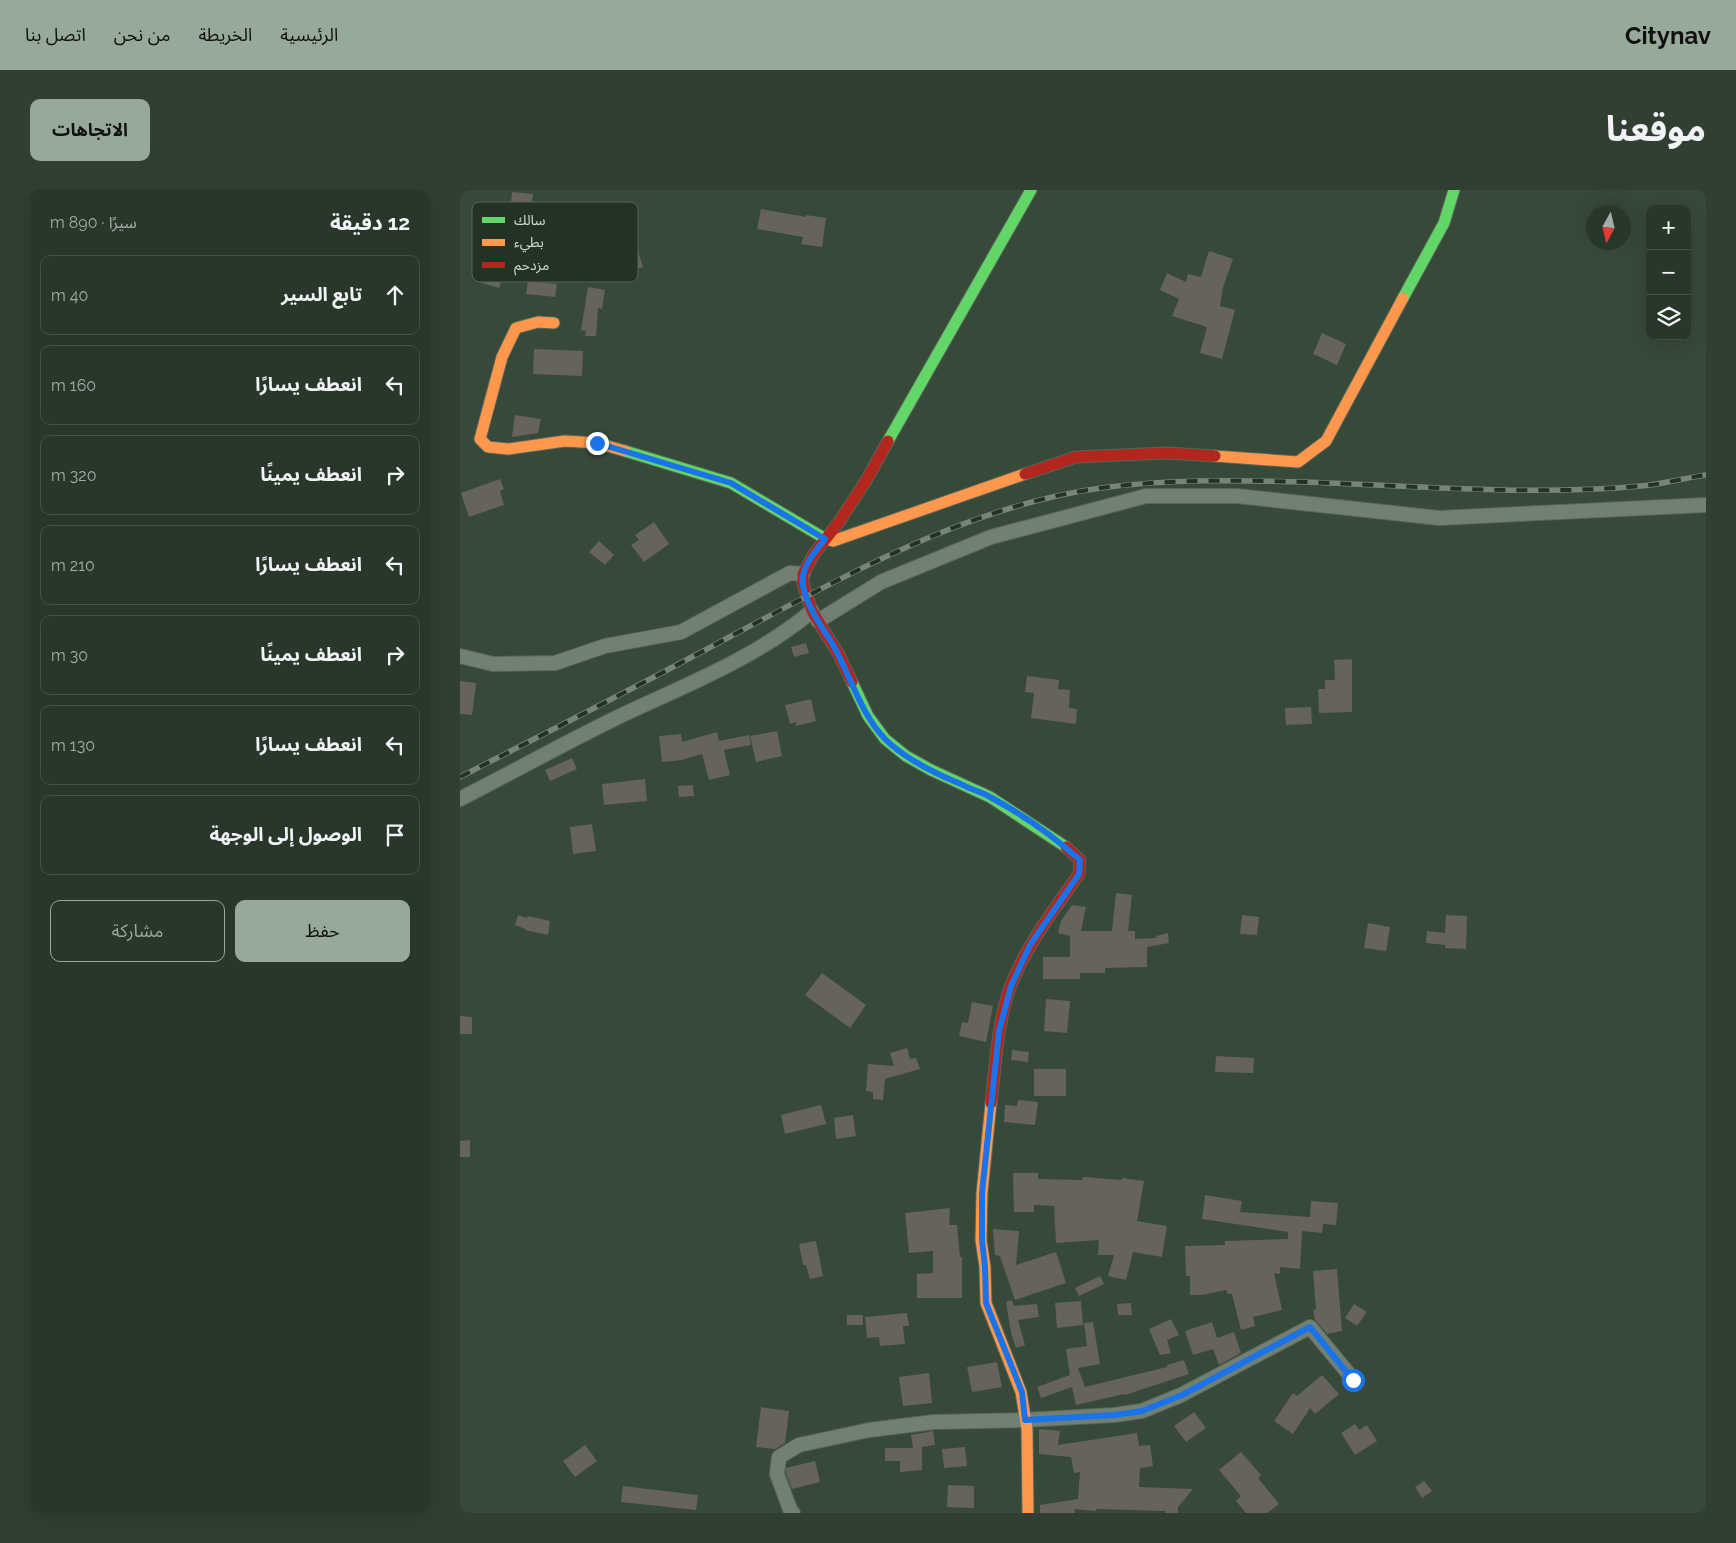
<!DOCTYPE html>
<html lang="ar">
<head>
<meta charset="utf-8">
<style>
  body { margin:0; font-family:Raleway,"Noto Sans Arabic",sans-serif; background:#313f33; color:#f1f3f6; direction:rtl }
  .controls { position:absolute; right:15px; top:15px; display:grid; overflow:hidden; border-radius:10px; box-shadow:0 5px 20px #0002 }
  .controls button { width:45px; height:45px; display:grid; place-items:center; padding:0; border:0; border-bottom:1px solid #455147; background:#29372b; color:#f1f3f6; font:25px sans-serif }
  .compass { position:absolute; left:1126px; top:15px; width:45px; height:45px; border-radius:50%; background:#29372b; box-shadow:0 5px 20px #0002; rotate:188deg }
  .stop { position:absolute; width:15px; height:15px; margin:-11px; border:4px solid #1a73e8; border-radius:50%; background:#fff }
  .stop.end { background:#1a73e8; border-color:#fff; box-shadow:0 1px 5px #0008 }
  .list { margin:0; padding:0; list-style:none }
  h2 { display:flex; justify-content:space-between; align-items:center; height:65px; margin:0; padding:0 20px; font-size:21px }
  h2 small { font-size:16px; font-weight:400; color:#a5aca9 }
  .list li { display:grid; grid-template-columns:32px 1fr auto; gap:15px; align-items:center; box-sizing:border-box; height:80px; margin:0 10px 10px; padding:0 10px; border:1px solid #455147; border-radius:10px }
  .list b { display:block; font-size:19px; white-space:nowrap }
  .list em { font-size:16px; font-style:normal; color:#a5aca9 }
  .actions { display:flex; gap:10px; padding:15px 20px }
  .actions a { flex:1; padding:11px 0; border:1px solid #97aa99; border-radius:10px; text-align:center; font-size:18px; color:#97aa99 }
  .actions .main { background:#97aa99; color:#111 }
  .icon { flex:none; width:28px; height:28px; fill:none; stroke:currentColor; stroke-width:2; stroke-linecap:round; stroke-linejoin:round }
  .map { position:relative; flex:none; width:1246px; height:1323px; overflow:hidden; direction:ltr; border-radius:10px }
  header { display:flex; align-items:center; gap:30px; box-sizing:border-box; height:70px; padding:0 25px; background:#97aa99; color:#111 }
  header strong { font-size:24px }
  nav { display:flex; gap:28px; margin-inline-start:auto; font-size:18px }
  .intro { display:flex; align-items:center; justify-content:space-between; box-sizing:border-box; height:120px; padding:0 30px }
  h1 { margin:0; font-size:35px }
  .button { padding:12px 22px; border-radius:10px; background:#97aa99; color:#111; font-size:18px; font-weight:700 }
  main { display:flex; gap:30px; padding:0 30px }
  aside { flex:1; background:#29372b; border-radius:10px; box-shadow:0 5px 20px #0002 }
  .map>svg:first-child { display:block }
</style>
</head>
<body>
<header>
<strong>Citynav</strong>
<nav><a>الرئيسية</a><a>الخريطة</a><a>من نحن</a><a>اتصل بنا</a></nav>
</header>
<div class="intro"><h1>موقعنا</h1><a class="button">الاتجاهات</a></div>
<main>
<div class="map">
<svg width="1246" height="1323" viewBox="0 0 1246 1323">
  <rect width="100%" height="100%" fill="#374939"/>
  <!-- building -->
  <path fill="#65635b" d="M 52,2 L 73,4 L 69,41 L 76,42 L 75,53 L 99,55 L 97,72 L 72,69 L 72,72 L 47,68 L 54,23 L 50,23 Z
    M 301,19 L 346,27 L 346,25 L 366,28 L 362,57 L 341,54 L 343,47 L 297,39 Z
    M 177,58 L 183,77 L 166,82 L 160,63 Z
    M 749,61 L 773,69 L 763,97 L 760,116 L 775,120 L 762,169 L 740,163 L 747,137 L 712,126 L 719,109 L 700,100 L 707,83 L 726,92 L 728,84 L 741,87 Z
    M 23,69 L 46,77 L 39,98 L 16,91 Z
    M 68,91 L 97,94 L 95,107 L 66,104 Z
    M 128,97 L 145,100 L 142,119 L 138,118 L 136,146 L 125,146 L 126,141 L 121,140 Z
    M 862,143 L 886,154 L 877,175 L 853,164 Z
    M 74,159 L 123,161 L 122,186 L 73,184 Z
    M 55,225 L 81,229 L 78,243 L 52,247 Z
    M 40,289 L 44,299 L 40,301 L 44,315 L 9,327 L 1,303 Z
    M 194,332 L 209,354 L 184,372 L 171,355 L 179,350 L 175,345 Z
    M 139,351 L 154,365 L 145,375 L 129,362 Z
    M 346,453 L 349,463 L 334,467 L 331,457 Z
    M 892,469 L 892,522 L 859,523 L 858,499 L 865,499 L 865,490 L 875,490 L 874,470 Z
    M 567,486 L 599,490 L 598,499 L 610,500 L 609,518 L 617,519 L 616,534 L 571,528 L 574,503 L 565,502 Z
    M 0,491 L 16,493 L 12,525 L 0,524 Z
    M 351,509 L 356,531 L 336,536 L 336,532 L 330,534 L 325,515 Z
    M 851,517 L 852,534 L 826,535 L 825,518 Z
    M 317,541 L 322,566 L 296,572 L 290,546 Z
    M 257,542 L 259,551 L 289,545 L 291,555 L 264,560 L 270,585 L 249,590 L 242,564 L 222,570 L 202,572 L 199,546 L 221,544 L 222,552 Z
    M 112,568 L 117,579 L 90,591 L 85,580 Z
    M 185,589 L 187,611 L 144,615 L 142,594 Z
    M 233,595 L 234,606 L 219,607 L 218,596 Z
    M 132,634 L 136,661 L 113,664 L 110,637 Z
    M 656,703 L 672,705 L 668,741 L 675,741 L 675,749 L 697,748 L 696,746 L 708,743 L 709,753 L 687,757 L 687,777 L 645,778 L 645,783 L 620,783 L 620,789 L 583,789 L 583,767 L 610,767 L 610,746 L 598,743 L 601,731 L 612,715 L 626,717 L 621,741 L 652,741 Z
    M 58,725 L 67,728 L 68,726 L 90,731 L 88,745 L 65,740 L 65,739 L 55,735 Z
    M 782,725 L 799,727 L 797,745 L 780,744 Z
    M 986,725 L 1007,726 L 1006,759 L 985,758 L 985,755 L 966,753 L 967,741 L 985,743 Z
    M 908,733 L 930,737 L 926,761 L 904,758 Z
    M 362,783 L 406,815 L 390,838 L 345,805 Z
    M 586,809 L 610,811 L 607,843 L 584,841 Z
    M 512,812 L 533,816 L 526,852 L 499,846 L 502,832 L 508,833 Z
    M 0,826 L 12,827 L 12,844 L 0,844 Z
    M 447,858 L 450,869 L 456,868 L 460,879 L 425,889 L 423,910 L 413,909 L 413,902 L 406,901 L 408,874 L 434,876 L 430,863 Z
    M 552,860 L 569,862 L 568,872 L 551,870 Z
    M 756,866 L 794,868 L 793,883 L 755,882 Z
    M 574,879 L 606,879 L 606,906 L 574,906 Z
    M 558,910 L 578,912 L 575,935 L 544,932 L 545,915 L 557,916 Z
    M 361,915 L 366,934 L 325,944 L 321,925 Z
    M 393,925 L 396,946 L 376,949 L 374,928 Z
    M 10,950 L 10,967 L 0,967 L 0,951 Z
    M 553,983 L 578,983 L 578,989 L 622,990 L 623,987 L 662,990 L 662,988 L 684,991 L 677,1031 L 707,1036 L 702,1067 L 673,1062 L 666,1090 L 648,1086 L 654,1065 L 638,1065 L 639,1050 L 596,1053 L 594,1016 L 574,1015 L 574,1022 L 554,1022 Z
    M 745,1005 L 782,1011 L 780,1022 L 850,1027 L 851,1011 L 878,1013 L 876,1035 L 863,1034 L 862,1043 L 842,1041 L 840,1079 L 820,1077 L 820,1084 L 814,1083 L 822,1120 L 793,1127 L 795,1136 L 781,1140 L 772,1104 L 768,1104 L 766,1100 L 742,1105 L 730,1105 L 730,1086 L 726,1086 L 725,1056 L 765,1055 L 765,1051 L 828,1049 L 828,1042 L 742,1029 Z
    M 490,1018 L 489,1035 L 497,1035 L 500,1067 L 502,1067 L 502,1108 L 457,1108 L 457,1084 L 473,1083 L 473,1061 L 449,1063 L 445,1023 Z
    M 533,1039 L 559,1041 L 556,1075 L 596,1062 L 606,1093 L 555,1110 L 540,1066 L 535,1065 Z
    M 356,1051 L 363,1086 L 350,1089 L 346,1075 L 343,1075 L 339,1054 Z
    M 877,1079 L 882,1141 L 867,1144 L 855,1130 L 853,1120 L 856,1119 L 853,1081 Z
    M 640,1086 L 644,1094 L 619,1106 L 615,1098 Z
    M 552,1110 L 554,1116 L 577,1114 L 579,1127 L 558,1130 L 565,1155 L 556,1158 L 551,1143 L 546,1112 Z
    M 621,1111 L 623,1135 L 597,1138 L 595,1113 Z
    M 671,1113 L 672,1125 L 658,1125 L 657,1114 Z
    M 894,1114 L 907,1122 L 897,1136 L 885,1128 Z
    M 447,1123 L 449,1136 L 443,1136 L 445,1154 L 420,1156 L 419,1147 L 407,1148 L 405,1127 Z
    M 387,1125 L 403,1125 L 403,1135 L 387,1135 Z
    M 711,1129 L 719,1145 L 707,1150 L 711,1163 L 700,1165 L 689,1139 Z
    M 633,1132 L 640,1174 L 618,1178 L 625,1197 L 707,1177 L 707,1175 L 724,1170 L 729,1184 L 665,1205 L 664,1204 L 616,1215 L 612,1197 L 581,1208 L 577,1197 L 610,1185 L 606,1159 L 627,1156 L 624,1133 Z
    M 752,1132 L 757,1148 L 774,1142 L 781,1163 L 759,1175 L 753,1159 L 733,1165 L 725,1141 Z
    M 537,1172 L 542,1197 L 512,1202 L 507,1177 Z
    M 469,1183 L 472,1213 L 443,1216 L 439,1187 Z
    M 862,1185 L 879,1204 L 855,1224 L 850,1218 L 833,1244 L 814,1231 L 833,1203 L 837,1206 Z
    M 301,1217 L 329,1221 L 325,1253 L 315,1259 L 296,1257 Z
    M 734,1222 L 746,1238 L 726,1252 L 714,1236 Z
    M 895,1234 L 899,1240 L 907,1235 L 917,1251 L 895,1265 L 881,1243 Z
    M 579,1239 L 600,1241 L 598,1255 L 677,1243 L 679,1256 L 690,1255 L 693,1276 L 680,1278 L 679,1297 L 733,1299 L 718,1317 L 718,1323 L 705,1323 L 705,1321 L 636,1319 L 636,1321 L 614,1319 L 615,1323 L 580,1323 L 580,1315 L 618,1309 L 620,1282 L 614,1283 L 611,1267 L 579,1264 Z
    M 473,1241 L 475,1255 L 462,1257 L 462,1280 L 440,1282 L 440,1271 L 425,1271 L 425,1258 L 453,1258 L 451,1245 Z
    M 125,1255 L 137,1271 L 115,1287 L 103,1271 Z
    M 505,1257 L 507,1276 L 484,1278 L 482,1259 Z
    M 781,1262 L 801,1285 L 798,1288 L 819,1314 L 807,1323 L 786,1323 L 776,1311 L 781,1306 L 759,1280 Z
    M 355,1271 L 360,1292 L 332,1299 L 326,1283 L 326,1278 Z
    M 964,1291 L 972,1301 L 962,1308 L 955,1297 Z
    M 488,1295 L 514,1296 L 514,1318 L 487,1317 Z
    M 163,1296 L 238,1305 L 236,1320 L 161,1312 Z"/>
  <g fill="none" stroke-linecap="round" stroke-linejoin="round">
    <!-- street casing -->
    <g stroke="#576659" stroke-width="16">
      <path id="street" d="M 358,431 L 421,392 L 531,347 L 686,306 L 777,306 L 979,328 L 1246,315
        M 0,466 L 33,474 L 95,473 L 145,456 L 221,442 L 330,383 L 343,384
        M 0,609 C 51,583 101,555 152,530 C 222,496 292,471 352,421
        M 333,1323 L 331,1322 L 317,1284 L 319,1267 L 339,1255 L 409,1240 L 474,1232 L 565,1230 L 654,1225 L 682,1221 L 721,1205 L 850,1137 L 893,1189"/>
    </g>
    <!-- fast casing -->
    <g stroke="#576659" stroke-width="13">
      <path id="fast" d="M 943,108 L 984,33 L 994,0
        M 428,251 L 571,0
        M 165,261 L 271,293 L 364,348
        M 392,492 L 408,526 L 425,549 L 446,566 L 471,580 L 530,607 L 606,657"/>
    </g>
    <!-- slow casing -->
    <g stroke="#576659" stroke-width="13">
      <path id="slow" d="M 94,133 L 78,132 L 56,138 L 42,167 L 20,249 L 28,257 L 48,259 L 105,251 L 137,253 L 165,261
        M 755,266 L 838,272 L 866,251 L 943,108
        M 364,348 L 373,351 L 565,284
        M 531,913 L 522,1003 L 521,1050 L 525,1077 L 526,1113 L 561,1202 L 567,1239 L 568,1323"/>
    </g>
    <!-- jam casing -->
    <g stroke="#576659" stroke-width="13">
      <path id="jam" d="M 565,284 L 616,267 L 707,263 L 755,266
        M 392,492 L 379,465 L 352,421 L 343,394 L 343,384 L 354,364 L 379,332 L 407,289 L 428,251
        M 531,913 C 536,873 537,833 551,795 C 567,754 594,720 619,684 L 620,670 L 606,657"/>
    </g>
    <!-- street -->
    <use href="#street" stroke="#728073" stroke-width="14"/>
    <!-- fast -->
    <use href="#fast" stroke="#63d668" stroke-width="11"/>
    <!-- slow -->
    <use href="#slow" stroke="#ff974d" stroke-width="11"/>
    <!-- jam -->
    <use href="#jam" stroke="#b3261e" stroke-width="11"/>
    <!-- rail casing -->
    <g stroke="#778478" stroke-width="5.5">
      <path id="rail" d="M 0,587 C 92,540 184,493 275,444 C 391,383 509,316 641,298 C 708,289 777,290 845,292 C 956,296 1070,306 1181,296 C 1203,294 1225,288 1246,285"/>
    </g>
    <!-- rail -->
    <use href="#rail" stroke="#233224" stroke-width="4" stroke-dasharray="11" stroke-linecap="butt"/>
  </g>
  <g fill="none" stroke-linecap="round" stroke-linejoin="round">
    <!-- route -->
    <path stroke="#1a73e8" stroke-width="6" d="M 137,253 L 271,293 L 365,349 C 357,359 346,372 343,385 C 339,405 361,436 372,453 C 390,484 400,523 425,549 C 446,570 476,584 503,595 C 512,600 522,602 530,607 C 562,624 593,646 620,670 L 619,684 L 570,755 L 551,796 L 539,841 L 522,1003 L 522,1050 L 525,1077 L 526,1113 L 562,1202 L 565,1230 L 654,1225 L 682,1221 L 722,1205 L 850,1137 L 893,1190"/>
  </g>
  <!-- legend -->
  <rect x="12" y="12" width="166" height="80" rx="8" fill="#233224" stroke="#556656" stroke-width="1"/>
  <rect x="22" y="27" width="23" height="6" fill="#63d668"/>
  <rect x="22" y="49" width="23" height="7" fill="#ff974d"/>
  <rect x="22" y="72" width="23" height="6" fill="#b3261e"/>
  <g font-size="14" fill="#cbdecc">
    <text x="54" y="35">سالك</text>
    <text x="54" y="57">بطيء</text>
    <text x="54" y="80">مزدحم</text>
  </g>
</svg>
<div class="controls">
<button>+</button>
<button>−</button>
<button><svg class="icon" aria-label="layers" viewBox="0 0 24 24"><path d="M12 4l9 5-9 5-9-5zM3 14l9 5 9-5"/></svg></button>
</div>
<svg class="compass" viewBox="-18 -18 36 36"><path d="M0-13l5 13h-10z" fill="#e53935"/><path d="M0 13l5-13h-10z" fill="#a5aca9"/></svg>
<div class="stop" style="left:893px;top:1190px"></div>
<div class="stop end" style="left:137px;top:253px"></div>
</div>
<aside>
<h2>12 دقيقة<small>سيرًا · 890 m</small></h2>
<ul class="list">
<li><svg class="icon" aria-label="ahead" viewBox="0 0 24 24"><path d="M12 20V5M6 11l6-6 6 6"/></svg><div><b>تابع السير</b></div><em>40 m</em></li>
<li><svg class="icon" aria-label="left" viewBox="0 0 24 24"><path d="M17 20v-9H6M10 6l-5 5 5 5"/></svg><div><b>انعطف يسارًا</b></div><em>160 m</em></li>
<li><svg class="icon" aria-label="right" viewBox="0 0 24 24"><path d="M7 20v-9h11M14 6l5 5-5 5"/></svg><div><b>انعطف يمينًا</b></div><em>320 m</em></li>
<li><svg class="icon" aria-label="left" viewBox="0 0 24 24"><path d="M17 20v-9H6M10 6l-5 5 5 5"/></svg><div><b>انعطف يسارًا</b></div><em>210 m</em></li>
<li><svg class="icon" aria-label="right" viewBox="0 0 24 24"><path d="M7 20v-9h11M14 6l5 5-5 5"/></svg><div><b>انعطف يمينًا</b></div><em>30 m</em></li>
<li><svg class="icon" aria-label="left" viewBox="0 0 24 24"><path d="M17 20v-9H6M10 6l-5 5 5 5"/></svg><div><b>انعطف يسارًا</b></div><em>130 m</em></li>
<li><svg class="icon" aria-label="arrive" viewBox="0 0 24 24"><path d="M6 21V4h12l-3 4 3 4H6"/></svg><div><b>الوصول إلى الوجهة</b></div></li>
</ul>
<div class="actions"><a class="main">حفظ</a><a>مشاركة</a></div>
</aside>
</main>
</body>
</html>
